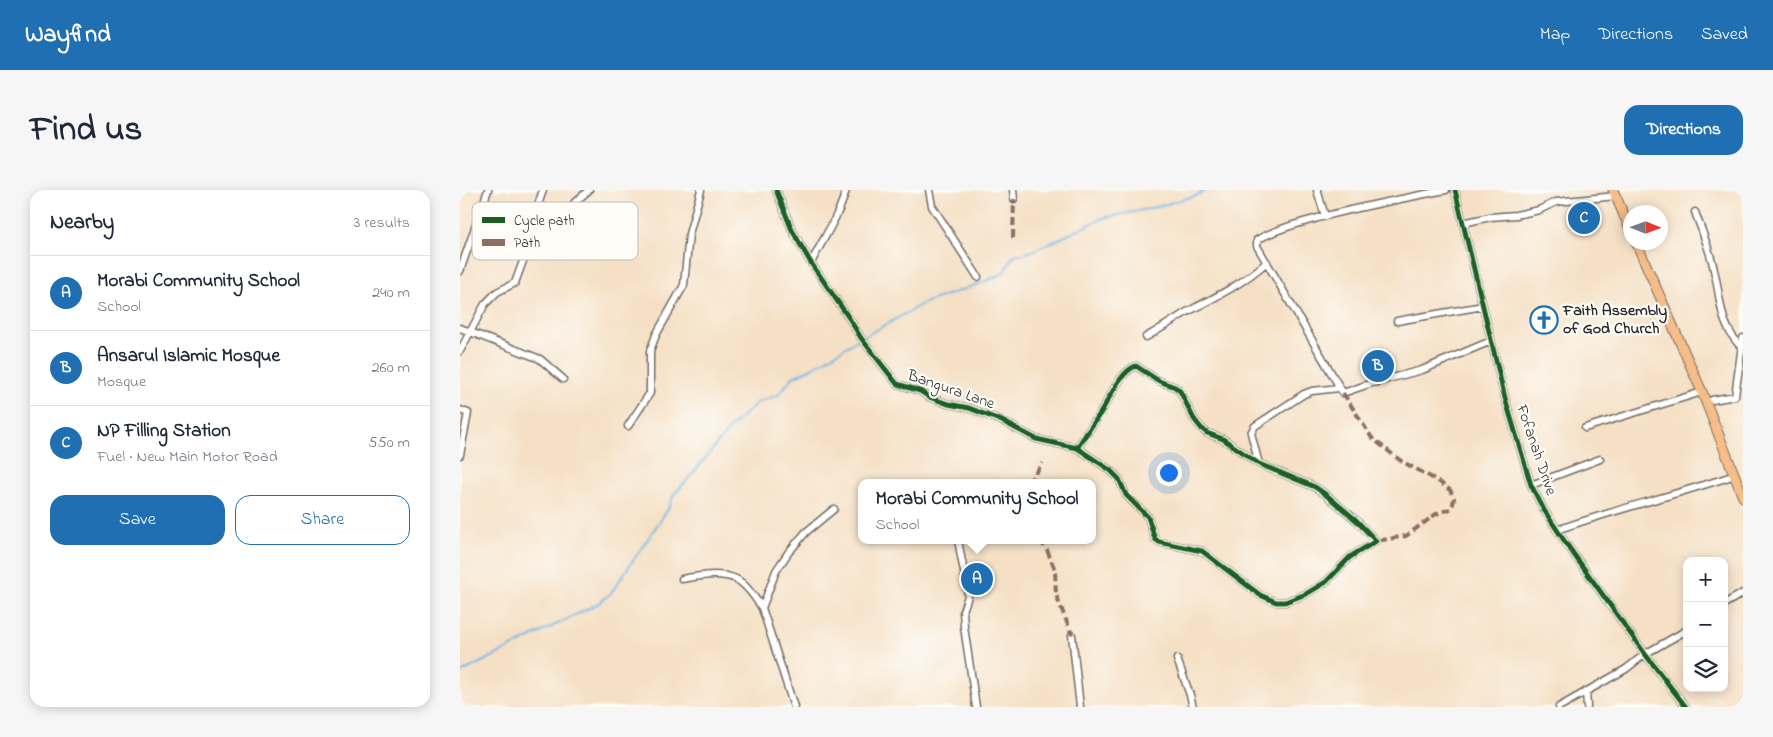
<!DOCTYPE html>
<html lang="en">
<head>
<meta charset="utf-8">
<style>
  body { margin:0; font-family:"Indie Flower",sans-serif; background:#f6f6f7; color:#1f2937 }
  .controls { position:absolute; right:15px; bottom:15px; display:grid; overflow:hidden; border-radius:10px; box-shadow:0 2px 12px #0003 }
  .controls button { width:45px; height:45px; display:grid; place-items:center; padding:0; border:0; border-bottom:1px solid #e0e1e3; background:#fff; color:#1f2937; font:25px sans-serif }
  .compass { position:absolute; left:1163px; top:15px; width:45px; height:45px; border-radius:50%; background:#fff; box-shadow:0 2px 12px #0003; rotate:91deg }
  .you { position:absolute; left:708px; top:282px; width:18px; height:18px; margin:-12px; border:4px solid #fff; border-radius:50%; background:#1a73e8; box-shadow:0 0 0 8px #1a73e833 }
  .badge { display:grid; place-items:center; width:32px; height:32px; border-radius:50%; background:#1f6fb2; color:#fff; font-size:16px; font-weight:700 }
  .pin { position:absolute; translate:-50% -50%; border:2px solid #fff; box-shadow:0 1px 5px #0006 }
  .popup { position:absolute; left:398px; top:289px; width:238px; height:65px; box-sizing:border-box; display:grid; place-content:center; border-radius:10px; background:#fff; filter:drop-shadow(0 1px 4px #0005); font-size:16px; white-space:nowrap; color:#747a83 }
  .popup b { font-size:19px; color:#1f2937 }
  .popup::after { content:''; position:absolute; left:50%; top:100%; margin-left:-10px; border:10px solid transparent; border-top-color:#fff }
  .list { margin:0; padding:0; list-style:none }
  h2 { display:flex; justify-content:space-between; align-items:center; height:65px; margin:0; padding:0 20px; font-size:21px }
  h2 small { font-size:16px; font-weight:400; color:#747a83 }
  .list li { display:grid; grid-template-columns:32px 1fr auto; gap:15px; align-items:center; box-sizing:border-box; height:75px; padding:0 20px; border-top:1px solid #e0e1e3 }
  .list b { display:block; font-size:19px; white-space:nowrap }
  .list p { margin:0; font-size:16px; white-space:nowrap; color:#747a83 }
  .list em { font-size:16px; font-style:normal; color:#747a83 }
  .actions { display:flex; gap:10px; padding:15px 20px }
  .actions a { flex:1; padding:11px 0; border:1px solid #1f6fb2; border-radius:15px; text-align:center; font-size:18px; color:#1f6fb2 }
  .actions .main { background:#1f6fb2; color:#fff }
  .icon { flex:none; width:28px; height:28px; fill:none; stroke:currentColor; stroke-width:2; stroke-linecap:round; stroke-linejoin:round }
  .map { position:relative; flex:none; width:1283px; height:517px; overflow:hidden; border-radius:15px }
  header { display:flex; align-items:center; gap:30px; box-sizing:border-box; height:70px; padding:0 25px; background:#1f6fb2; color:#fff }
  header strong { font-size:24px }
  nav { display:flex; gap:28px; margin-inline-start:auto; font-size:18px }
  .intro { display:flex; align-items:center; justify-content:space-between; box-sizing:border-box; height:120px; padding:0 30px }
  h1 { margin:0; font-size:35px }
  .button { padding:12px 22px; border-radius:15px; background:#1f6fb2; color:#fff; font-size:18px; font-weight:700 }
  main { display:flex; gap:30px; padding:0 30px }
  aside { flex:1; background:#fff; border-radius:15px; box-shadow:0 2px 12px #0003 }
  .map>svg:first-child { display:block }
</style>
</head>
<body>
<header>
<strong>Wayfind</strong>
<nav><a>Map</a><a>Directions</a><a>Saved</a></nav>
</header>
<div class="intro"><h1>Find us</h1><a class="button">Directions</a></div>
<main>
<aside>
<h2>Nearby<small>3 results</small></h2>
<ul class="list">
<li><span class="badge">A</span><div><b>Morabi Community School</b><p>School</p></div><em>240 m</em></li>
<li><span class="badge">B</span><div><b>Ansarul Islamic Mosque</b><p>Mosque</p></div><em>260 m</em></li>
<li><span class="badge">C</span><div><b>NP Filling Station</b><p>Fuel · New Main Motor Road</p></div><em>550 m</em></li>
</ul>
<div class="actions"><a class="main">Save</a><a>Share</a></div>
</aside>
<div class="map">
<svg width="1283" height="517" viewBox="0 0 1283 517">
  <rect width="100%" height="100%" fill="#fdfcf7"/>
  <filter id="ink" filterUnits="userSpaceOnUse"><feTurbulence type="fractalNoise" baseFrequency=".02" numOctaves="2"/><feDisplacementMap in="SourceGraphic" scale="10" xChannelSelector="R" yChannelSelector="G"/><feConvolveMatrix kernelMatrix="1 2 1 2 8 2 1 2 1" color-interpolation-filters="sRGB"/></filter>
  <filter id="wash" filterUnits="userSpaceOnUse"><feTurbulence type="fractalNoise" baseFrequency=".0096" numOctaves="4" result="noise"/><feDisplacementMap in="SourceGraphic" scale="20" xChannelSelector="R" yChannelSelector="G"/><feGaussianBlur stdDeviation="1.12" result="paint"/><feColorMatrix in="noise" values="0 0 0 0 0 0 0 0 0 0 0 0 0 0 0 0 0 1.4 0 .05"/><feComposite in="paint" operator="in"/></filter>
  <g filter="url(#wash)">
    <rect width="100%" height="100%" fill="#f5e0c5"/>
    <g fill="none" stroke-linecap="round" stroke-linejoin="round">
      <!-- stream -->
      <path stroke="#6cb7e5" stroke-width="2" d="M 404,147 L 464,113 L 519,94 L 540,85 L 545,81 L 553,66 L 558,64 L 564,64 L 595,51 L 643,28 L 688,19 L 735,6 L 747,0
        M 0,483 L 139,413 L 151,403 L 208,319 L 214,304 L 231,286 L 270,238 L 298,212 L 318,205 L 333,187 L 354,177 L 399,149"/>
    </g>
  </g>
  <g filter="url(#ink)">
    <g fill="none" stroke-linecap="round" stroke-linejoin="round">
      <!-- minor casing -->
      <g stroke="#726a61" stroke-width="9">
        <path id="minor" d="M 316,0 L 332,40 L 351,73 L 389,128 L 401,148 L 437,194 L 460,201 L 469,207 L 488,214 L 509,218 L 542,231 L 576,249 L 617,258 L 650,280 L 659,289 L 666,305 L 688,327 L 695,349 L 699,352 L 742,361 L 800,405 L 816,412 L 825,412 L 846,404 L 866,392 L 890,367 L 916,351 L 896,330 L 865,304 L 855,297 L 799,274 L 763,249 L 747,243 L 741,238 L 734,229 L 720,201 L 715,197 L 699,191 L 676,176 C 660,181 648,212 639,225 C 632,236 624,247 617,258
          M 469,0 L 472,16 L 518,87
          M 553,0 L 554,9
          M 857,0 L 865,26
          M 986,0 C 945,8 903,16 862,27 C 840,33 816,39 797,50 L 797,56 L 883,203 L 909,194 L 962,180 L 1031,151
          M 995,0 L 1045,208 L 1071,295 L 1084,320 L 1105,352 L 1185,464 L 1226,517
          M 1235,22 C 1242,41 1250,60 1254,80 C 1262,112 1258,133 1282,158
          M 1003,33 L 1030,27 L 1056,25 L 1079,20 L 1096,12 L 1156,6
          M 74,48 L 104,26 L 115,12 L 129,0
          M 351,73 C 363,49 379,26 386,0
          M 0,81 L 28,0
          M 937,131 L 1023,116
          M 0,138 L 80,169 L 103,189
          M 686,147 C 699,140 712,131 725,123 C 756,107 781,95 807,72
          M 0,161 L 25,114 L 37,102 L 55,93 L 67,60 L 74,48 L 79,12 L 83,0
          M 1252,210 L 1275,206 L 1283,148
          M 0,220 L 8,223 L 0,265
          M 168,236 L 190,203 L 190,161 L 196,145 L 224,95 L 229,44 L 241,0
          M 1125,238 L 1242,202
          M 799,274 L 791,243 L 795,236 L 844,204 L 852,201 L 879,198
          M 1071,295 L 1140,269
          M 1097,340 C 1156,319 1216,305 1275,285
          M 498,350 L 507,398 L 508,406 L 503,421 L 504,437 L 516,517
          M 222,389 C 238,386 260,382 276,389 C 287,395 295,408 302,418
          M 1264,414 L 1283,403
          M 612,445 L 620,517
          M 717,469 L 730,505 L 733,517
          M 1126,501 L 1127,517
          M 334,517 L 302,418 L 316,381 L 328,363 L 346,342 L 374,319
          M 1099,517 L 1166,479 L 1185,464 L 1227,440"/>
      </g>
      <!-- highway casing -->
      <g stroke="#726a61" stroke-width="11">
        <path id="highway" d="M 1153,0 L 1170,39
          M 1176,52 L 1242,202 L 1283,307"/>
      </g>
      <!-- minor -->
      <use href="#minor" stroke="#fff" stroke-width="6"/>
      <!-- highway -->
      <use href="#highway" stroke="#f7bd88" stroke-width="9"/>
      <!-- quiet -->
      <path stroke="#8d6e63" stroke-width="4" stroke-dasharray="8 4" stroke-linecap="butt" d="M 553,48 L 554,9
        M 883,203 L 912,248 L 941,271 L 978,291 L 990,300 L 994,308 L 993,314 L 990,319 L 976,324 L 946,346 L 916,351
        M 568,293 L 583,273
        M 580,350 L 587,360 L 595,380 L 596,405 L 612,445"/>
      <!-- cycleway casing -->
      <g stroke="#fdfcf7" stroke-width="8">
        <path id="cycleway" d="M 316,0 L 332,40 L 351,73 L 389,128 L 401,148 L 437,194 L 460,201 L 469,207 L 488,214 L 509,218 L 542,231 L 576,249 L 617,258 L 650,280 L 659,289 L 666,305 L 688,327 L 695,349 L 699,352 L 742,361 L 800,405 L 816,412 L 825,412 L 846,404 L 866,392 L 890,367 L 916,351 L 896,330 L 865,304 L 855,297 L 799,274 L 763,249 L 747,243 L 741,238 L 734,229 L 720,201 L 715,197 L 699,191 L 676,176 C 660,181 648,212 639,225 C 632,236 624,247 617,258
          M 995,0 L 1045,208 L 1071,295 L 1084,320 L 1105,352 L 1185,464 L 1226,517"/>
      </g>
      <!-- cycleway -->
      <use href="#cycleway" stroke="#1b5e20" stroke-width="5"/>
    </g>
  </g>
  <!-- icons -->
  <defs>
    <g id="church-ring" transform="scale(1.4375)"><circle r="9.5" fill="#fdfcf7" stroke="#1f6fb2" stroke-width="1.5"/><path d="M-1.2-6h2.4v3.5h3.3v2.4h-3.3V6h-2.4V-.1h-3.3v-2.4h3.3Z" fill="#1f6fb2"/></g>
  </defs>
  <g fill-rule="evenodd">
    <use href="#church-ring" x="1084" y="130"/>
  </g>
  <g text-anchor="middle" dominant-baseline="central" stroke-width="4.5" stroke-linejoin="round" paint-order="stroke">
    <!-- poi labels -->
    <g font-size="16" font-weight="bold" fill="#2b2b2b" stroke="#fdfcf7" text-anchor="start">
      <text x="1103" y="121">Faith Assembly<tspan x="1103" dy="18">of God Church</tspan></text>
    </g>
    <!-- street labels -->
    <g font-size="16" fill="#2b2b2b" stroke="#fdfcf7">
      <text transform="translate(491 200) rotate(19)">Bangura Lane</text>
      <text transform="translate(1076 260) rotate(71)">Fofanah Drive</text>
    </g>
  </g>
  <!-- legend -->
  <rect x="12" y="12" width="166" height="58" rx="8" fill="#fdfcf7" stroke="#bebdba" stroke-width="1"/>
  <rect x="22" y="27" width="23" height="6" fill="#1b5e20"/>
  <rect x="22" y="49" width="23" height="7" fill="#8d6e63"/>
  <g font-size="14" fill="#2b2b2b">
    <text x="54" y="35">Cycle path</text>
    <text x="54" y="57">Path</text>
  </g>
</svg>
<div class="controls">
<button>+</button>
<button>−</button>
<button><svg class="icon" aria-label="layers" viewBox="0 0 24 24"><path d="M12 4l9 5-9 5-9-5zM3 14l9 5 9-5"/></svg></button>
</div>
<svg class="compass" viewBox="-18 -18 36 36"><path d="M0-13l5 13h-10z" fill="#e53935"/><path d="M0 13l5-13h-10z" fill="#747a83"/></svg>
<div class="you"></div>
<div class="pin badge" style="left:517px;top:389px">A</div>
<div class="popup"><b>Morabi Community School</b>School</div>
<div class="pin badge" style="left:918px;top:176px">B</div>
<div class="pin badge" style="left:1124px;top:28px">C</div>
</div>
</main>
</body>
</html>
